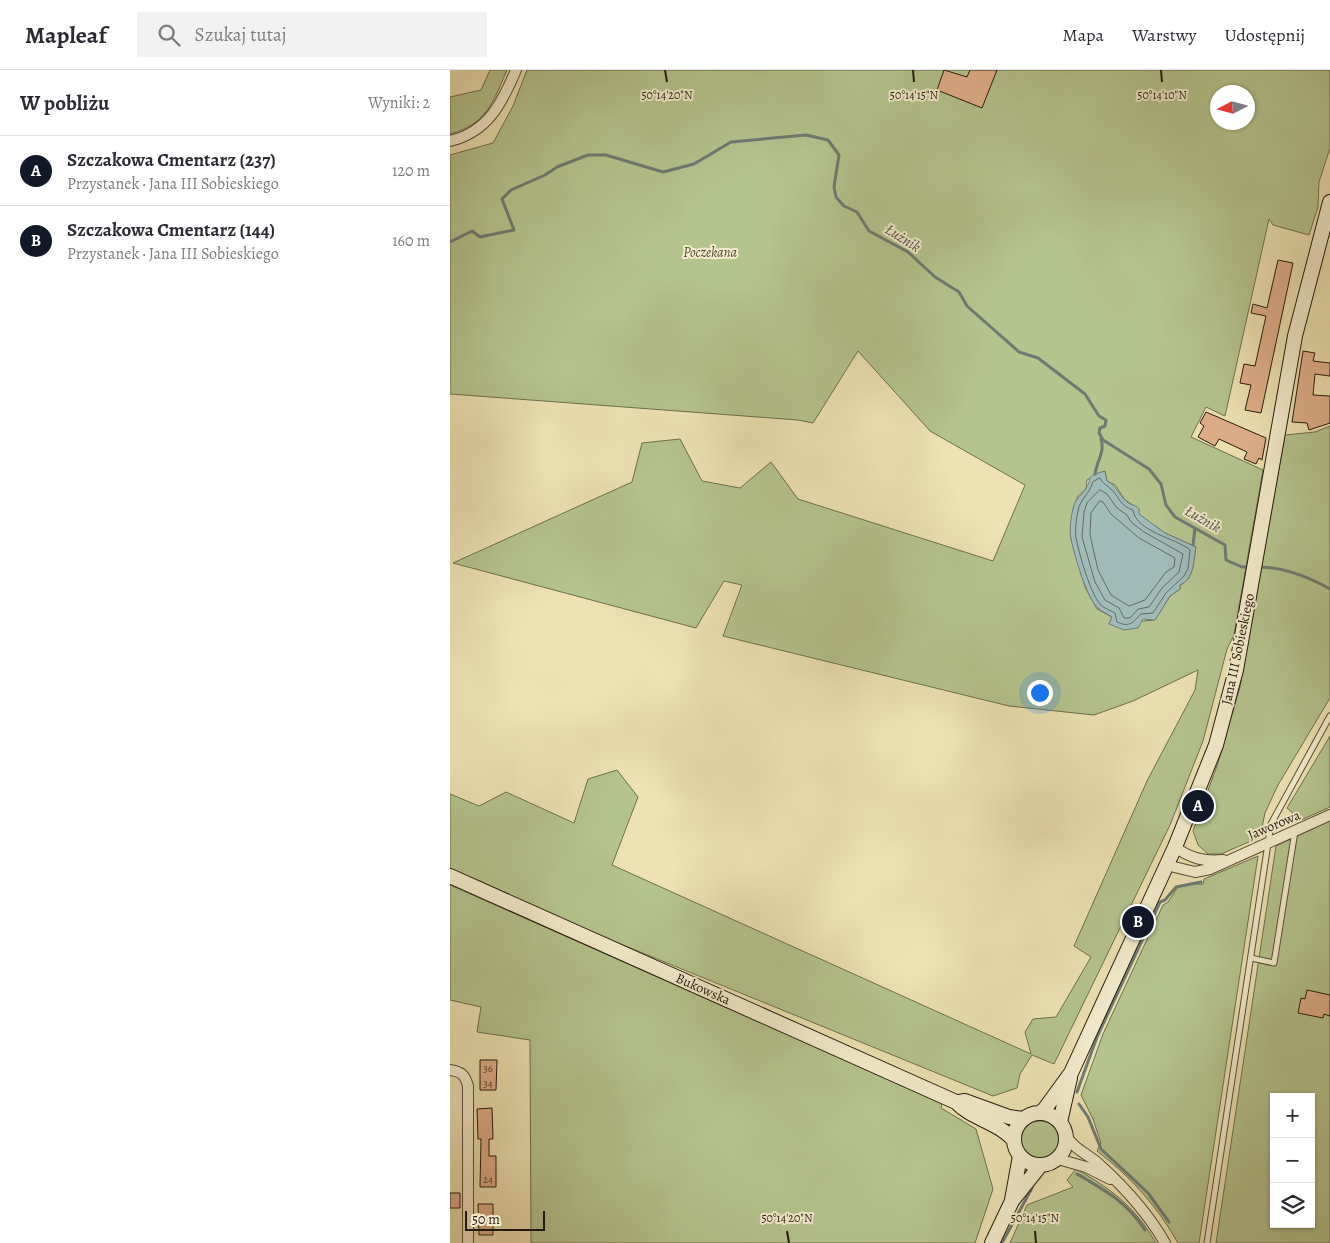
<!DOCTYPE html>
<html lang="pl">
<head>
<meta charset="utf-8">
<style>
  body { margin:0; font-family:Alegreya,serif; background:#f2f2f3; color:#2b2b33 }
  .controls { position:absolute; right:15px; bottom:15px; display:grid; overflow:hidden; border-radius:0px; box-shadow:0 1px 4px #0004 }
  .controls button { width:45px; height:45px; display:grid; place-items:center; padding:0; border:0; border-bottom:1px solid #e1e1e2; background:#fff; color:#2b2b33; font:25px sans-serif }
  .compass { position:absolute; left:760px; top:15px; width:45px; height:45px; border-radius:50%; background:#fff; box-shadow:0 1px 4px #0004; rotate:264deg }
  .scale { position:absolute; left:15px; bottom:12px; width:80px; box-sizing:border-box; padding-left:5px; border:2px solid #251a0d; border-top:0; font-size:14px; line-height:18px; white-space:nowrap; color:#251a0d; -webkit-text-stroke:4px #f4ecce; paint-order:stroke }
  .you { position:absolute; left:589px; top:622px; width:18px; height:18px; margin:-12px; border:4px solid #fff; border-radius:50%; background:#1a73e8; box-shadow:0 0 0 8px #1a73e833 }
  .badge { display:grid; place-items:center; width:32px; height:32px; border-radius:50%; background:#111827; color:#fff; font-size:16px; font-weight:700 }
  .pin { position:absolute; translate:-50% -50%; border:2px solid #fff; box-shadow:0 1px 5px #0006 }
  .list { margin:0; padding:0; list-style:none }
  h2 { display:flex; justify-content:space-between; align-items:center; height:65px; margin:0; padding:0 20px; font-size:21px }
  h2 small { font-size:16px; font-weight:400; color:#7c7c81 }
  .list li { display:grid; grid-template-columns:32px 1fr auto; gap:15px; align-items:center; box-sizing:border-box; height:70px; padding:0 20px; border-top:1px solid #e1e1e2 }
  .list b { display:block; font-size:19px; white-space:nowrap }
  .list p { margin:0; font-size:16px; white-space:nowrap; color:#7c7c81 }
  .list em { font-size:16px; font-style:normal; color:#7c7c81 }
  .icon { flex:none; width:28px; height:28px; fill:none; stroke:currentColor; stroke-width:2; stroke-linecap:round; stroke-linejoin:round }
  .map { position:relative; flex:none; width:880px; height:1173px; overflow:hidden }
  header { display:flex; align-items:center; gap:30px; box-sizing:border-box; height:70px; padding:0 25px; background:#fff; border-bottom:1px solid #e1e1e2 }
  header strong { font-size:24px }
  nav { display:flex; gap:28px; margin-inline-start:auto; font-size:18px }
  .search { width:350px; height:45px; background:#f2f2f3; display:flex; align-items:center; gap:12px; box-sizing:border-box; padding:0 18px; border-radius:0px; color:#7c7c81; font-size:19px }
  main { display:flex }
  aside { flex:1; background:#fff }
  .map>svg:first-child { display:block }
</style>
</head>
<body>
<header>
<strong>Mapleaf</strong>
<div class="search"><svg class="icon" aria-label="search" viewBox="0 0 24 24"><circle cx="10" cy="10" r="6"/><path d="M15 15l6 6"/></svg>Szukaj tutaj</div>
<nav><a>Mapa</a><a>Warstwy</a><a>Udostępnij</a></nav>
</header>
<main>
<aside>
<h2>W pobliżu<small>Wyniki: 2</small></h2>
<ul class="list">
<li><span class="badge">A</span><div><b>Szczakowa Cmentarz (237)</b><p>Przystanek · Jana III Sobieskiego</p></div><em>120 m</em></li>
<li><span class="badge">B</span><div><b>Szczakowa Cmentarz (144)</b><p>Przystanek · Jana III Sobieskiego</p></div><em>160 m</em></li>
</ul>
</aside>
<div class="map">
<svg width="880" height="1173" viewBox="0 0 880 1173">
  <rect width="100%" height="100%" fill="#eee2b4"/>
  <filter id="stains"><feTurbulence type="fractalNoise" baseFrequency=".004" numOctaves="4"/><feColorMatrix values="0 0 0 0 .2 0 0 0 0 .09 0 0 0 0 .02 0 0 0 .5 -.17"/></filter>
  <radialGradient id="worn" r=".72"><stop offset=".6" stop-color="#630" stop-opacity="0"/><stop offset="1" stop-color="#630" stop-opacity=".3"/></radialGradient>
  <!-- green -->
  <path fill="#b5c48f" stroke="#6d6f4e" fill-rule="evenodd" d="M 40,0 L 57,0 C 43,32 37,54 0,64 L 0,27 L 31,20 Z
    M 77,0 L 880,0 L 880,78 L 869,112 L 868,137 L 859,165 L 823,155 L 819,149 L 775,346 L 756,337 L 741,367 L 813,400 L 784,565 L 777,579 L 753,671 L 720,755 L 604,994 L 582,985 L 570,1004 L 567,1018 L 543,1026 L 70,833 L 0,801 L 0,724 L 29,736 L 56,722 L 124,753 L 138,709 L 167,700 L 188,727 L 162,795 L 581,984 L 575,962 L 583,949 L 606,947 L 641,887 L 624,876 L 697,711 L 745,620 L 748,600 L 683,631 L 644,645 L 559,636 L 273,566 L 292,515 L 274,511 L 246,558 L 3,493 L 182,412 L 192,373 L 230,369 L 252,411 L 290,418 L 321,392 L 348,429 L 543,491 L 575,415 L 480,361 L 408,281 L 363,353 L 348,350 L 0,324 L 0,85 L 43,73 L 63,36 ZM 768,22 L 798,22 L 798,52 L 768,52 ZM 655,401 L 657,411 L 665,415 L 675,430 L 689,439 L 688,444 L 715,463 L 746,477 C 743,491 745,508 730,515 L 730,519 L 720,526 L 705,550 L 659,554 L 662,547 L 647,539 L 635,517 L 621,468 L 623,440 L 628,426 L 636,419 L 637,410 Z
    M 880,356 L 880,628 L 828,715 L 815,743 L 810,767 L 771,784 L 758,784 L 748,775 L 743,761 L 768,693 L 790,617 L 835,365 L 865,362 Z
    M 880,666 L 880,737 L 851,750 L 837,738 Z
    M 880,751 L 880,1173 L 766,1173 L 826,776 ZM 824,1027 L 861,1027 L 861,1154 L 824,1154 Z
    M 808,786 L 749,1173 L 728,1173 C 707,1136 681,1107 647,1081 L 651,1073 L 643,1049 L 631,1025 L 653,964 L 713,835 L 718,832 L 728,817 L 741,814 L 753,814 L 754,809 Z
    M 0,815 L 492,1033 L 491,1038 L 526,1059 L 543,1119 L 525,1173 L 81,1173 L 80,970 L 27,962 L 31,937 L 0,930 Z
    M571 1070a19 19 0 1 1 38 0a19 19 0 1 1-38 0Z
    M 626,1099 C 663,1120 684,1136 706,1173 L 560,1173 L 577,1135 L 623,1117 L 617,1110 Z"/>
  <!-- water -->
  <path fill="#9fbbb8" stroke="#6e7b74" d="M 655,401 L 657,411 C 667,416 668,424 676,431 C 681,436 685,434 689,439 L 689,444 L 715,463 L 746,477 C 743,491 745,508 730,515 L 730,519 L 720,526 L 705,550 L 693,549 L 688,558 L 674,560 L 659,554 L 662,547 C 658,544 652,542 649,539 C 637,530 624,484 621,469 C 619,461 621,446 623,439 C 625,429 630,427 635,420 C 644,407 633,407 655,401 Z"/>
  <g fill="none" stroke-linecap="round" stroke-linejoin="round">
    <!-- shore -->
    <path stroke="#626a62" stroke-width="1" d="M 650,408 C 653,414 657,415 662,420 C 670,428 670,436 683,440 C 686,462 726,468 740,480 L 738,499 L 734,506 L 716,523 L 703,543 L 691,544 C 683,552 680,558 667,552 L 665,543 C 661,541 656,539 652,536 C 641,527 629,483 626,468 C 625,461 626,449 628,441 C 630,429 639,425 643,412 Z
      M 650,420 L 657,424 L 667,438 L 677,445 L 681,452 L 694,462 L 733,484 L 729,502 L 712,518 L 699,537 L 688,539 L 680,548 L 674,548 L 669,538 L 655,530 L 645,512 L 632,467 L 634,442 L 637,433 Z
      M 650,431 L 653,432 L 661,444 L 689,468 L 725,488 L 724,497 L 716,502 L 695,530 L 679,536 L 661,525 L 648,500 L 640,465 L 641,443 Z"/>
    <!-- stream -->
    <path stroke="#6e7b74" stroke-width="3" d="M 0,172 L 22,161 L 30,167 L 64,160 L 52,129 L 61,120 L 95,105 L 107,97 L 138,85 L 156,85 L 213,102 L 244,94 L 281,72 L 356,65 L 378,70 L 389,85 L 384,117 L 386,127 L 394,136 L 407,142 L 419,161 L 458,182 L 485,207 L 509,222 L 517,236 L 569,282 L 588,288 L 635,324 L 649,346 L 656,350 L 655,356 L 650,358 L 649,363 L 653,370 L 699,399 L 711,414 L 716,435 L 725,447 L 775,475 L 776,490 L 792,497 L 801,497
      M 645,404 C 647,390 655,383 651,369
      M 743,475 L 745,458
      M 807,497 C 833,497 857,506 880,519
      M 627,1022 L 647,967 L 710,832 L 715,830 L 726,817 L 751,812
      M 629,1034 L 638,1047 L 651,1079 L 698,1123 L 719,1152
      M 627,1104 C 655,1120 678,1133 695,1160
      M 552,1173 L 582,1118"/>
  </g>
  <!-- building -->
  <path fill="#dfaf8b" stroke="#251a0d" d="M 494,0 L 517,7 L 520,0 L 547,0 L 532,38 L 487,20 Z
    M 828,190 L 843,193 L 811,343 L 795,340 L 801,315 L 790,313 L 794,294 L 805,296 L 816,246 L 801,243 L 803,234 L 817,238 Z
    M 853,281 L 865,283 L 863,291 L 880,293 L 880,306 L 865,304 L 863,325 L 880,326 L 880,353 L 859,360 L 857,353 L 842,352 Z
    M 756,342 L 816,368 L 812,390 L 809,388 L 806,394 L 794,389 L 797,382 L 769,369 L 765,376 L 748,367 L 754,356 L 750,353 Z
    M 857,920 L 880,925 L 880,946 L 874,944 L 873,948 L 848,943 L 851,928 L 855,929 Z
    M 30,990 L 47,990 L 46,1020 L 30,1020 Z
    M 42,1038 L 43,1069 L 39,1069 L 39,1086 L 46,1086 L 46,1117 L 30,1117 L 31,1069 L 28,1069 L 27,1039 Z
    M 0,1123 L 10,1123 L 10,1138 L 0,1138 Z
    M 28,1134 L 43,1134 L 43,1165 L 29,1165 Z"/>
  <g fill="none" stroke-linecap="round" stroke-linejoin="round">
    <!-- lane casing -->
    <g stroke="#574c37" stroke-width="7">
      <path id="lane" d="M 801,888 L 824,893 L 845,761
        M 757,1173 L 821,754 L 880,646"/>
    </g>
    <!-- street casing -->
    <g stroke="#574c37" stroke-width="12">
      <path id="street" d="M 0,71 C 38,62 52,33 66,0
        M 725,777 C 740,788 754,792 773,790
        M 716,795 L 745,802 L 760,799 L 880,745
        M 0,1000 C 12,1002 15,1005 18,1016 L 18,1173
        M 616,1065 C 624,1080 639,1084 651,1096 C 676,1119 698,1143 715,1173
        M 608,1089 L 636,1097 L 660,1109"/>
    </g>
    <!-- secondary casing -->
    <g stroke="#251a0d" stroke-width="16">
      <path id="secondary" d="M 0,806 L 506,1032 C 522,1049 548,1052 564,1070
        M 509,1032 L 515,1031 L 559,1047 L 573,1049
        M564 1069a26 26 0 1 1 52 0a26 26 0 1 1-52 0Z
        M 589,1043 L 594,1040 L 621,1003 L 725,777 L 766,675 L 786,600 L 845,266 L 880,132
        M 610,1052 L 620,1008
        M 562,1130 L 570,1086
        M 542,1173 L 562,1131 L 590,1096"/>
    </g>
    <!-- lane -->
    <use href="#lane" stroke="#f4ecce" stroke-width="5"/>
    <!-- street -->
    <use href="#street" stroke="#f4ecce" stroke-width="10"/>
    <!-- secondary -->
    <use href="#secondary" stroke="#f4ecce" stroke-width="14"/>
  </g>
  <!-- ticks -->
  <path fill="none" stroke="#251a0d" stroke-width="2" d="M 215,0 L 217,12M 463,0 L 464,12M 711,0 L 712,12M 337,1161 L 339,1173M 585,1161 L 586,1173"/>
  <g text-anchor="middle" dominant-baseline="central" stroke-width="4" stroke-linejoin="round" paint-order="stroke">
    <!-- number labels -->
    <g font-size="11" fill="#543f2c">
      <text x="38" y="998">36</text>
      <text x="38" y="1013">34</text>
      <text x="38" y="1109">24</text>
    </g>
    <!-- park labels -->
    <g font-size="14" font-style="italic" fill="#504d34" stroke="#f4ecce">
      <text x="260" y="182">Poczekana</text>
    </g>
    <!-- street labels -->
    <g font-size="14" fill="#251a0d" stroke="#f4ecce">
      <text transform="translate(788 579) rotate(-78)">Jana III Sobieskiego</text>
      <text transform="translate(824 755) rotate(-23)">Jaworowa</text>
      <text transform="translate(253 919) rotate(24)">Bukowska</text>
    </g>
    <!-- water labels -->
    <g font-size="15" font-style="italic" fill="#505249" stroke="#f4ecce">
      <text transform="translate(453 168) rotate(32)">Łużnik</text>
      <text transform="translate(753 449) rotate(30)">Łużnik</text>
    </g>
  </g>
  <g font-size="12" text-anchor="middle" fill="#251a0d" stroke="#f4ecce" stroke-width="4" stroke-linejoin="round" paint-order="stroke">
    <text x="217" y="29">50°14'20"N</text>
    <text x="464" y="29">50°14'15"N</text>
    <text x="712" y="29">50°14'10"N</text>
    <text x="337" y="1152">50°14'20"N</text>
    <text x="585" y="1152">50°14'15"N</text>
  </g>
  <rect width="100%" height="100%" filter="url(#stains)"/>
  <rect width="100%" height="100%" fill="url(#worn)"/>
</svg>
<div class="controls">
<button>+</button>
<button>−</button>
<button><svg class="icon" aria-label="layers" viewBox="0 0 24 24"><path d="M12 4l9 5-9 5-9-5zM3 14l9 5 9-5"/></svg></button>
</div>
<svg class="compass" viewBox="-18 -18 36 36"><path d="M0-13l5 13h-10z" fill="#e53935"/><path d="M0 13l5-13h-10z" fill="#7c7c81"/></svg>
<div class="scale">50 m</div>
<div class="you"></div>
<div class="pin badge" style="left:748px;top:736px">A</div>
<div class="pin badge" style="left:688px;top:852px">B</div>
</div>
</main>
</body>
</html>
